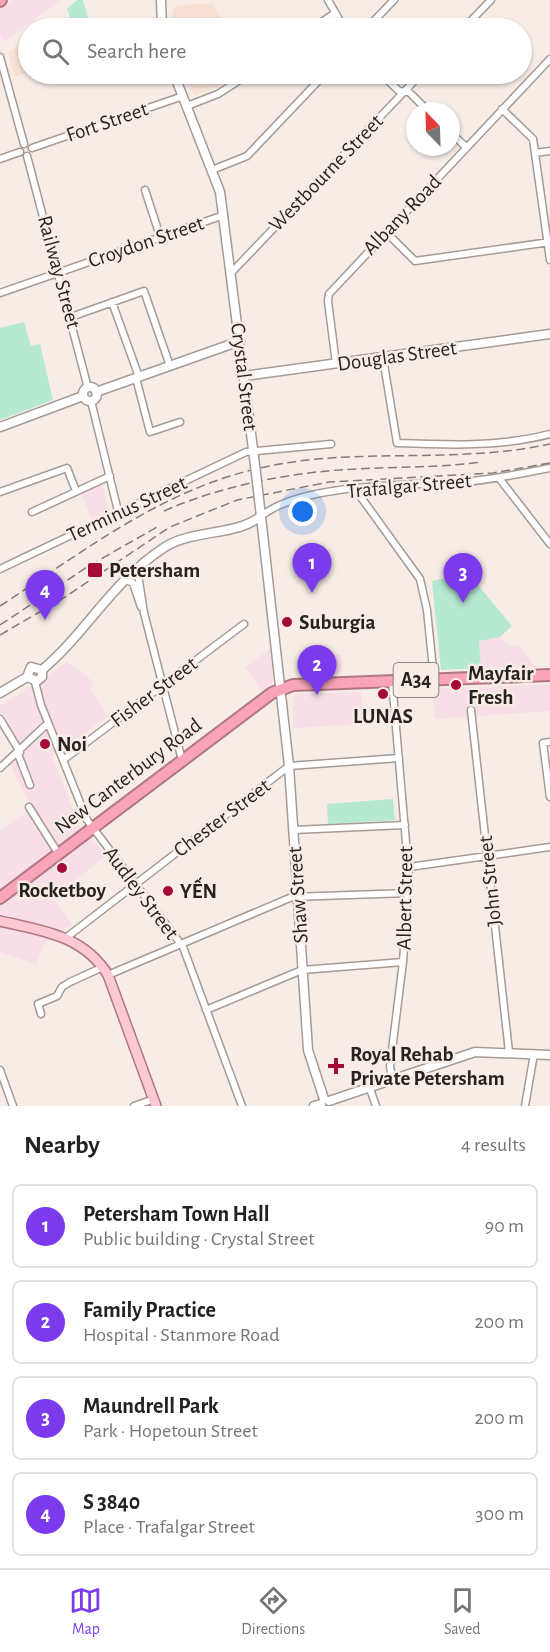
<!DOCTYPE html>
<html lang="en">
<head>
<meta charset="utf-8">
<style>
  body { margin:0; font-family:"Alegreya Sans",sans-serif; background:#f6f6f6; color:#222 }
  .compass { position:absolute; left:406px; top:102px; width:54px; height:54px; border-radius:50%; background:#fff; box-shadow:0 2px 4px #0004; rotate:337deg }
  .you { position:absolute; left:303px; top:512px; width:21px; height:21px; margin:-15px; border:4px solid #fff; border-radius:50%; background:#1a73e8; box-shadow:0 0 0 9px #1a73e833 }
  .badge { display:grid; place-items:center; width:39px; height:39px; border-radius:50%; background:#7c3aed; color:#fff; font-size:20px; font-weight:700 }
  .pin { position:absolute; translate:-50% -50px; filter:drop-shadow(0 2px 3px #0008) }
  .pin::after { content:''; position:absolute; top:32px; width:21px; height:18px; background:inherit; clip-path:polygon(0 0,100% 0,50% 100%) }
  .list { margin:0; padding:0; list-style:none }
  h2 { display:flex; justify-content:space-between; align-items:center; height:78px; margin:0; padding:0 24px; font-size:26px }
  h2 small { font-size:20px; font-weight:400; color:#767676 }
  .list li { display:grid; grid-template-columns:39px 1fr auto; gap:18px; align-items:center; box-sizing:border-box; height:84px; margin:0 12px 12px; padding:0 12px; border:2px solid #e0e0e0; border-radius:9px }
  .list b { display:block; font-size:22px; white-space:nowrap }
  .list p { margin:0; font-size:20px; white-space:nowrap; color:#767676 }
  .list em { font-size:20px; font-style:normal; color:#767676 }
  .icon { flex:none; width:33px; height:33px; fill:none; stroke:currentColor; stroke-width:2; stroke-linecap:round; stroke-linejoin:round }
  .map { position:relative; flex:none; width:550px; height:1106px; overflow:hidden }
  .search { position:absolute; background:#fff; box-shadow:0 2px 4px #0004; left:18px; right:18px; top:18px; height:66px; display:flex; align-items:center; gap:15px; box-sizing:border-box; padding:0 21px; border-radius:33px; color:#767676; font-size:22px }
  .sheet { height:462px; background:#fff }
  nav { display:flex; justify-content:space-around; align-items:center; box-sizing:border-box; height:84px; border-top:2px solid #e0e0e0; background:#fff; font-size:16px; color:#767676 }
  nav a { display:grid; justify-items:center; gap:3px }
  nav .on { color:#7c3aed }
  .map>svg:first-child { display:block }
</style>
</head>
<body>
<div class="map">
<svg width="550" height="1106" viewBox="0 0 550 1106">
  <rect width="100%" height="100%" fill="#f8ede6"/>
  <!-- commercial -->
  <path fill="#f7dee7" d="M 13,0 L 61,0 L 5,42 L 0,36 L 0,10 Z
    M 102,482 L 109,510 L 91,519 L 81,492 Z
    M 500,637 L 510,647 L 519,644 L 535,667 L 481,668 L 479,641 Z
    M 270,649 L 274,682 L 262,692 L 245,667 Z
    M 341,654 L 342,673 L 319,674 L 319,655 Z
    M 67,662 L 94,682 L 90,690 L 109,716 L 52,757 L 79,825 L 106,856 L 53,897 L 72,924 L 45,943 L 36,964 L 0,952 L 0,831 L 32,808 L 10,764 L 23,751 L 0,716 L 0,706 Z
    M 550,684 L 550,711 L 435,719 L 433,689 Z
    M 361,692 L 364,724 L 293,728 L 293,694 Z"/>
  <!-- education -->
  <path fill="#f8e0d5" d="M 213,4 L 226,28 L 172,28 L 172,12 L 178,5 Z
    M 28,37 L 28,72 L 15,77 L 8,53 Z
    M 185,74 L 238,74 L 216,87 L 194,96 Z"/>
  <!-- green -->
  <path fill="#b6e9d1" d="M 77,0 L 83,0 L 91,28 L 74,28 L 67,9 Z
    M 24,322 L 31,346 L 40,344 L 53,400 L 0,420 L 0,328 Z
    M 468,573 L 512,626 L 500,637 L 479,641 L 481,668 L 441,670 L 432,581 Z
    M 393,799 L 395,820 L 328,824 L 327,804 Z"/>
  <g fill="none" stroke-linecap="round" stroke-linejoin="round">
    <!-- street casing -->
    <g stroke="#a49b94" stroke-width="9">
      <path id="street" d="M 328,0 L 344,28
        M 313,28 L 335,13
        M 367,28 L 394,0
        M 464,28 L 491,0
        M 0,57 L 24,144
        M 381,74 L 399,91 L 409,92 L 428,111
        M 187,106 L 218,94 L 249,74
        M 502,109 L 533,139 L 550,260
        M 451,133 L 466,147
        M 32,148 L 183,96
        M 535,153 L 550,151
        M 27,156 L 88,388
        M 0,159 L 20,152
        M 212,170 L 247,156 L 325,74
        M 145,190 L 160,236
        M 386,232 L 415,261 L 550,242
        M 231,273 L 421,74
        M 0,293 L 224,215
        M 112,302 L 139,377
        M 71,317 L 144,291 L 170,366
        M 383,358 L 397,443 C 448,445 500,447 550,434
        M 336,364 L 328,301 L 329,294 L 550,59
        M 136,378 L 150,432 L 180,422
        M 91,401 L 118,511
        M 499,478 L 550,544
        M 355,489 L 420,579 L 427,610 L 434,679
        M 0,492 L 67,468 L 76,491
        M 32,512 L 110,476
        M 261,516 C 305,482 409,486 464,482 C 493,479 521,474 550,468
        M 137,568 L 144,613 L 182,760
        M 0,569 L 246,452 L 331,444
        M 124,579 L 133,583 L 141,607
        M 35,682 L 41,705 L 87,820 L 183,947 L 242,1106
        M 471,710 L 509,1052
        M 0,719 L 20,752
        M 550,742 L 543,743 L 550,797
        M 18,754 L 30,785
        M 63,760 L 244,624
        M 0,768 L 48,723
        M 29,807 L 58,853
        M 293,830 L 405,825
        M 409,867 L 550,847
        M 67,937 L 289,766 L 399,758
        M 108,975 L 292,897 L 408,893
        M 206,1010 L 302,970 L 403,962
        M 41,1014 L 38,1004 L 57,996 L 62,987 L 70,982 L 103,967
        M 0,1070 L 13,1106
        M 392,1079 L 390,1066 L 403,962 L 409,877 L 392,681
        M 369,1086 L 376,1106
        M 134,1106 L 154,1099
        M 525,1106 L 534,1054"/>
    </g>
    <!-- secondary casing -->
    <g stroke="#a49b94" stroke-width="11">
      <path id="secondary" d="M 161,0 L 162,28
        M 174,74 L 220,192 L 254,457
        M 244,376 L 550,334
        M83 394a7 7 0 1 1 14 0a7 7 0 1 1-14 0Z
        M 96,392 L 240,341
        M 0,427 L 83,396
        M 259,499 L 289,766 L 308,1050 L 324,1099
        M 42,670 C 89,630 111,582 165,547 C 194,529 237,536 261,516
        M 27,677 L 37,681 L 42,677 L 42,670
        M 27,677 L 31,667 L 42,670
        M 0,693 L 27,677
        M 329,1101 L 475,1052 L 550,1055
        M 314,1106 L 321,1104"/>
    </g>
    <!-- primary casing -->
    <g stroke="#b07783" stroke-width="12">
      <path id="primary" d="M 0,921 C 43,931 83,935 108,975 L 156,1106"/>
    </g>
    <!-- highway casing -->
    <g stroke="#b07783" stroke-width="14">
      <path id="highway" d="M 0,1 L 1,0
        M 0,898 L 272,693 L 293,685 L 550,675"/>
    </g>
    <!-- street -->
    <use href="#street" stroke="#fff" stroke-width="6"/>
    <!-- secondary -->
    <use href="#secondary" stroke="#fff" stroke-width="8"/>
    <!-- primary -->
    <use href="#primary" stroke="#fbc8d4" stroke-width="9"/>
    <!-- highway -->
    <use href="#highway" stroke="#f9a4b8" stroke-width="10"/>
    <!-- rail -->
    <path stroke="#827b76" stroke-width="1.5" stroke-dasharray="9 4.5" stroke-linecap="butt" d="M 164,511 C 214,489 273,476 327,471 C 379,466 431,469 482,462
      M 0,606 C 83,552 161,490 260,468 C 354,446 454,465 550,444
      M 0,625 L 87,567 L 157,527
      M 0,635 L 62,599 L 170,527 L 237,500 L 329,482 L 493,473 L 550,463"/>
    <!-- secondary-bridge casing -->
    <g stroke="#a49b94" stroke-width="11" stroke-linecap="butt">
      <path id="secondary-bridge" d="M 254,457 L 259,499"/>
    </g>
    <!-- secondary-bridge -->
    <use href="#secondary-bridge" stroke="#fff" stroke-width="8"/>
  </g>
  <!-- markers -->
  <g fill="#a50936" stroke="#f8ede6" stroke-width="2">
    <rect x="87" y="562" width="16" height="16" rx="3"/>
    <circle cx="287" cy="622" r="6"/>
    <circle cx="456" cy="685" r="6"/>
    <circle cx="383" cy="694" r="6"/>
    <circle cx="45" cy="744" r="6"/>
    <circle cx="62" cy="868" r="6"/>
    <circle cx="168" cy="891" r="6"/>
    <path d="M333 1057h6v6h6v6h-6v6h-6v-6h-6v-6h6z"/>
  </g>
  <g text-anchor="middle" dominant-baseline="central" stroke-width="5" stroke-linejoin="round" paint-order="stroke">
    <!-- shield labels -->
    <rect fill="#f8ede6" stroke="#66605c" stroke-width="1.5" x="393.5" y="663" width="45" height="34" rx="4.5"/>
    <g font-size="20" font-weight="bold" fill="#272321">
      <text x="416" y="680">A34</text>
    </g>
    <!-- street labels -->
    <g font-size="21" fill="#272321" stroke="#f8ede6">
      <text transform="translate(107 122) rotate(-19)">Fort Street</text>
      <text transform="translate(326 173) rotate(-46)">Westbourne Street</text>
      <text transform="translate(402 215) rotate(-46)">Albany Road</text>
      <text transform="translate(146 242) rotate(-19)">Croydon Street</text>
      <text transform="translate(59 272) rotate(75)">Railway Street</text>
      <text transform="translate(397 356) rotate(-8)">Douglas Street</text>
      <text transform="translate(244 377) rotate(83)">Crystal Street</text>
      <text transform="translate(409 486) rotate(-5)">Trafalgar Street</text>
      <text transform="translate(127 509) rotate(-25)">Terminus Street</text>
      <text transform="translate(154 692) rotate(-37)">Fisher Street</text>
      <text transform="translate(128 776) rotate(-37)">New Canterbury Road</text>
      <text transform="translate(222 818) rotate(-37)">Chester Street</text>
      <text transform="translate(490 881) rotate(-96)">John Street</text>
      <text transform="translate(141 893) rotate(53)">Audley Street</text>
      <text transform="translate(298 895) rotate(-94)">Shaw Street</text>
      <text transform="translate(405 898) rotate(-89)">Albert Street</text>
    </g>
    <!-- poi labels -->
    <g font-size="21" font-weight="bold" fill="#272321" stroke="#f8ede6" text-anchor="start">
      <text x="109" y="570">Petersham</text>
      <text x="299" y="622">Suburgia</text>
      <text x="468" y="673">Mayfair<tspan x="468" dy="24">Fresh</tspan></text>
      <text x="383" y="716" text-anchor="middle">LUNAS</text>
      <text x="57" y="744">Noi</text>
      <text x="62" y="890" text-anchor="middle">Rocketboy</text>
      <text x="180" y="891">YẾN</text>
      <text x="350" y="1054">Royal Rehab<tspan x="350" dy="24">Private Petersham</tspan></text>
    </g>
  </g>
</svg>
<svg class="compass" viewBox="-18 -18 36 36"><path d="M0-13l5 13h-10z" fill="#e53935"/><path d="M0 13l5-13h-10z" fill="#767676"/></svg>
<div class="you"></div>
<div class="pin badge" style="left:312px;top:593px">1</div>
<div class="pin badge" style="left:317px;top:695px">2</div>
<div class="pin badge" style="left:463px;top:603px">3</div>
<div class="pin badge" style="left:45px;top:620px">4</div>
<div class="search"><svg class="icon" aria-label="search" viewBox="0 0 24 24"><circle cx="10" cy="10" r="6"/><path d="M15 15l6 6"/></svg>Search here</div>
</div>
<section class="sheet">
<h2>Nearby<small>4 results</small></h2>
<ul class="list">
<li><span class="badge">1</span><div><b>Petersham Town Hall</b><p>Public building · Crystal Street</p></div><em>90 m</em></li>
<li><span class="badge">2</span><div><b>Family Practice</b><p>Hospital · Stanmore Road</p></div><em>200 m</em></li>
<li><span class="badge">3</span><div><b>Maundrell Park</b><p>Park · Hopetoun Street</p></div><em>200 m</em></li>
<li><span class="badge">4</span><div><b>S 3840</b><p>Place · Trafalgar Street</p></div><em>300 m</em></li>
</ul>
</section>
<nav>
<a class="on"><svg class="icon" aria-label="map" viewBox="0 0 24 24"><path d="M3 6l6-2 6 2 6-2v14l-6 2-6-2-6 2zM9 4v14M15 6v14"/></svg>Map</a>
<a><svg class="icon" aria-label="directions" viewBox="0 0 24 24"><path d="M12 3l9 9-9 9-9-9zM9 14v-3h6M13 9l2 2-2 2"/></svg>Directions</a>
<a><svg class="icon" aria-label="saved" viewBox="0 0 24 24"><path d="M7 4h10v16l-5-4-5 4z"/></svg>Saved</a>
</nav>
</body>
</html>
